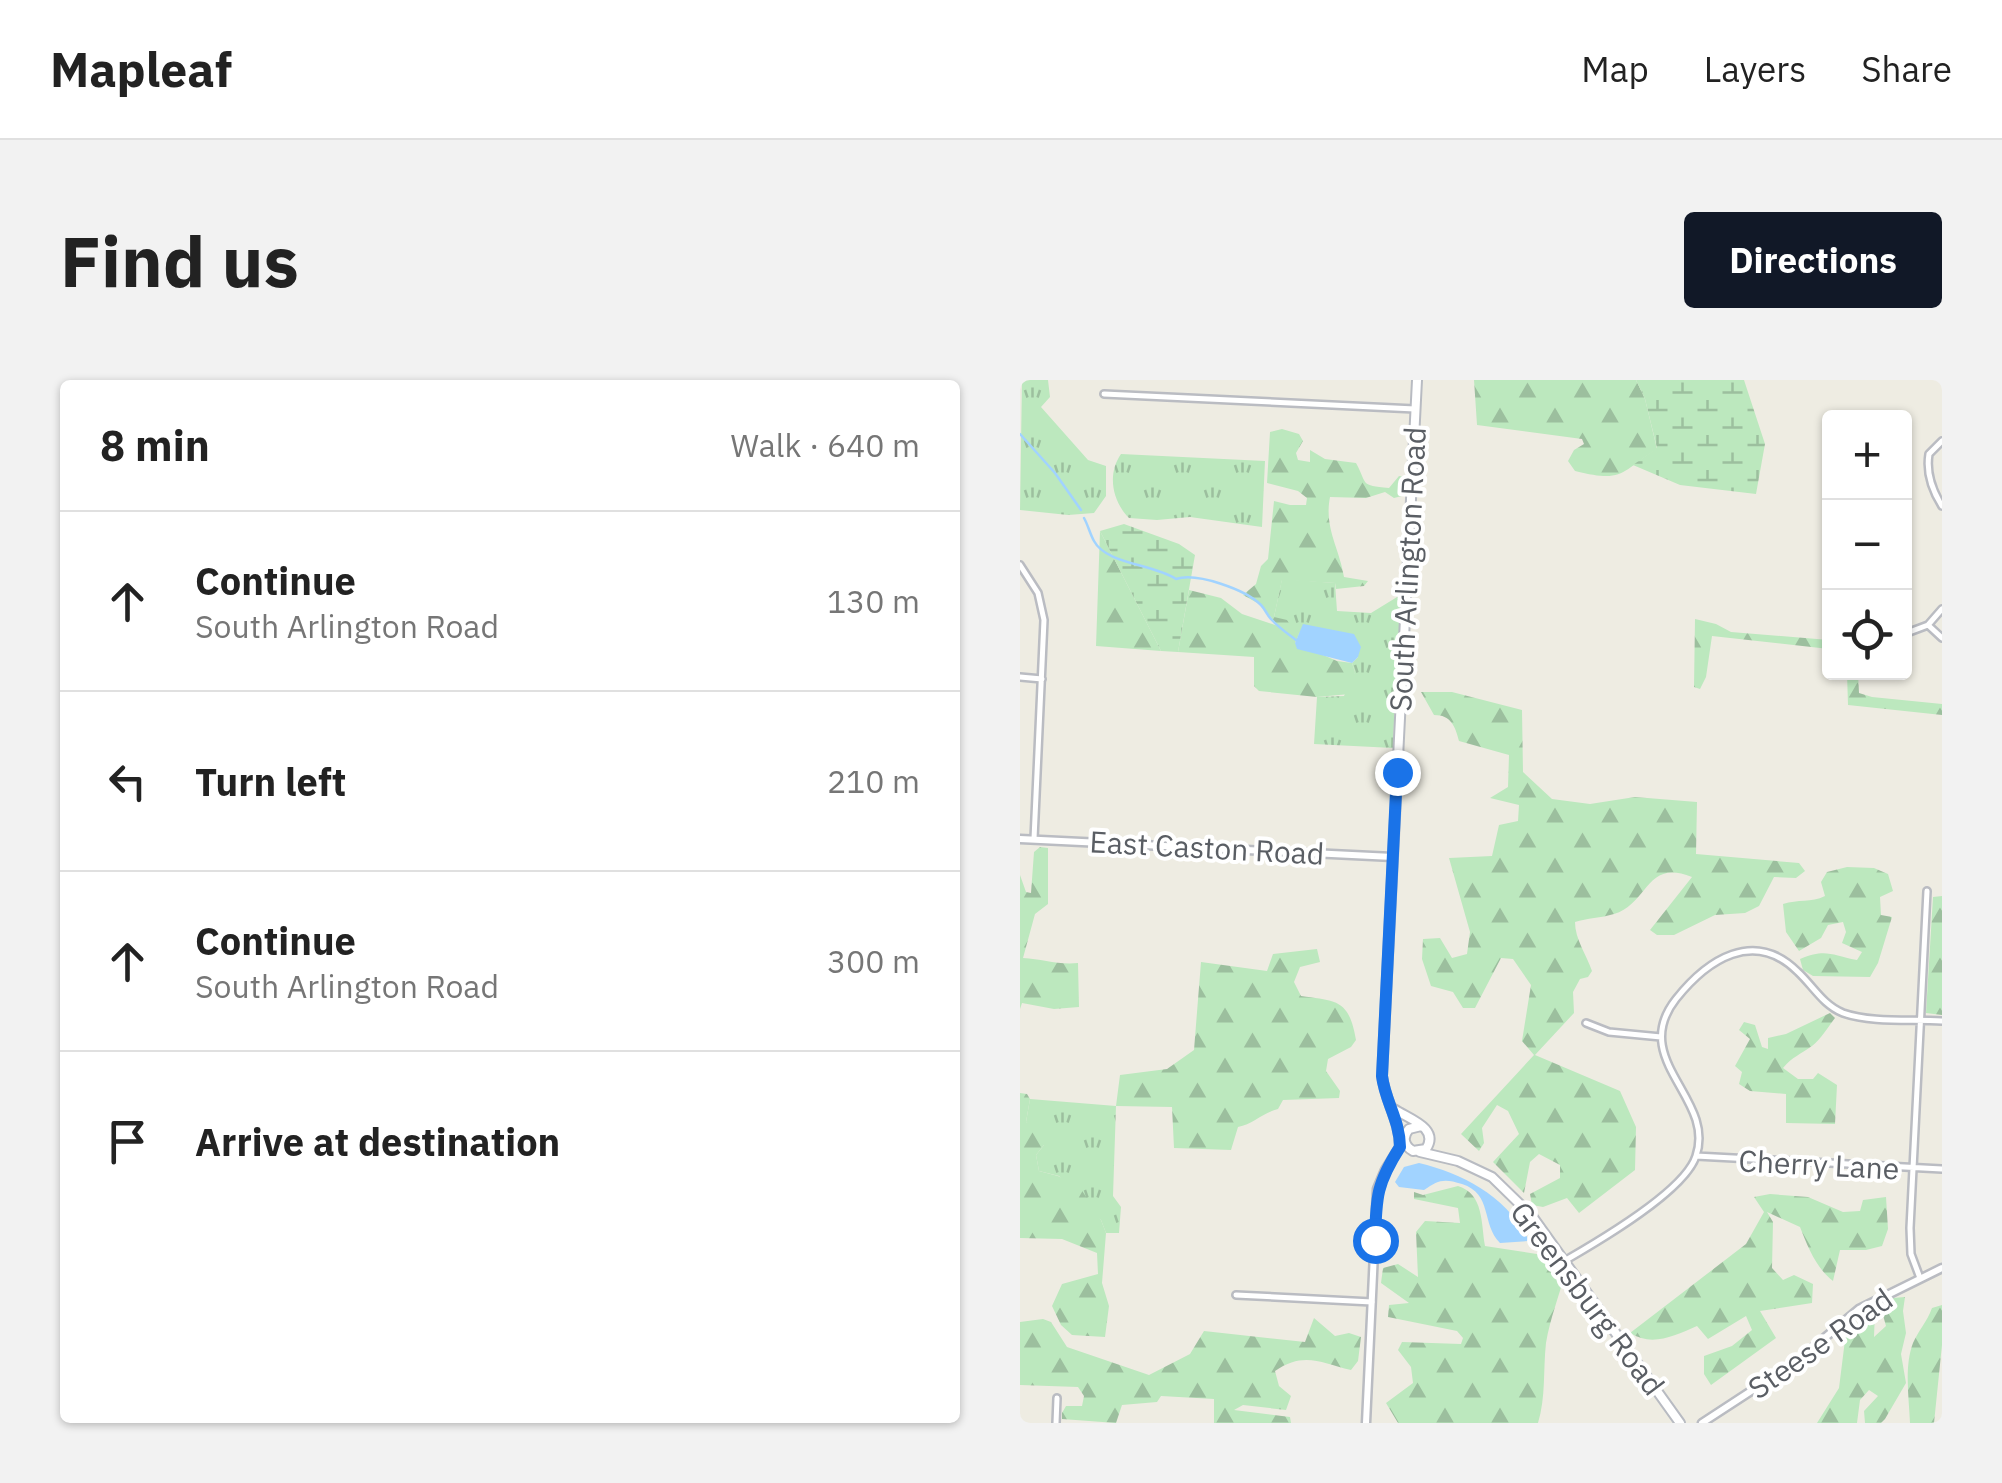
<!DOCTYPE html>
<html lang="en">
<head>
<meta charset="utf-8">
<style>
  body { margin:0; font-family:"IBM Plex Sans",sans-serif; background:#f2f2f2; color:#222 }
  .controls { position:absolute; right:30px; top:30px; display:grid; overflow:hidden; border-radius:10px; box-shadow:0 2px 8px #0004 }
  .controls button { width:90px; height:90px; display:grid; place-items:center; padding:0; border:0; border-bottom:2px solid #e0e0e0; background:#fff; color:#222; font:50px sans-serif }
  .stop { position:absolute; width:30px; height:30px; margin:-22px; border:8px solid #1a73e8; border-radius:50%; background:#fff }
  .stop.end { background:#1a73e8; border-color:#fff; box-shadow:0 2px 10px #0008 }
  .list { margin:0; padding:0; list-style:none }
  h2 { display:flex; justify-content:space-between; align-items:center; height:130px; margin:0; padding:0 40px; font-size:42px }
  h2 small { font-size:32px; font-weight:400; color:#767676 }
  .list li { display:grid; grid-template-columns:65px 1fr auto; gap:30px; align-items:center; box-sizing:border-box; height:180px; padding:0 40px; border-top:2px solid #e0e0e0 }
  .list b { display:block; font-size:38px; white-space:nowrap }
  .list p { margin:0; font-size:32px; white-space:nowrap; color:#767676 }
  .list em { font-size:32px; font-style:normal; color:#767676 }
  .icon { flex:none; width:55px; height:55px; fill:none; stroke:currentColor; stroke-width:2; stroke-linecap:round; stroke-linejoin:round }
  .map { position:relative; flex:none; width:922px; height:1043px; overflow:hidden; border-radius:10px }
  header { display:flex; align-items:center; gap:60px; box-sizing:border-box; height:140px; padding:0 50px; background:#fff; border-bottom:2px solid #e0e0e0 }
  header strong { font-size:48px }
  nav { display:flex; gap:55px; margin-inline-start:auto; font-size:35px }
  .intro { display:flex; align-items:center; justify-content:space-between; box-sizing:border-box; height:240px; padding:0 60px }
  h1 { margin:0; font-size:70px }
  .button { padding:25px 45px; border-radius:10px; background:#111827; color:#fff; font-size:35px; font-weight:700 }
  main { display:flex; gap:60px; padding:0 60px }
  aside { flex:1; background:#fff; border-radius:10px; box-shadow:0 2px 8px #0004 }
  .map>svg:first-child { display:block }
</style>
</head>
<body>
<header>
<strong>Mapleaf</strong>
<nav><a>Map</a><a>Layers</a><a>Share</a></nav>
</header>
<div class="intro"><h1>Find us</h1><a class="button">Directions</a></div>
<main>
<aside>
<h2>8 min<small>Walk · 640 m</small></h2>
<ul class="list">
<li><svg class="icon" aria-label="ahead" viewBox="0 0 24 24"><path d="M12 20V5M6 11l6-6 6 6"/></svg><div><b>Continue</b><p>South Arlington Road</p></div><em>130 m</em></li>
<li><svg class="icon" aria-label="left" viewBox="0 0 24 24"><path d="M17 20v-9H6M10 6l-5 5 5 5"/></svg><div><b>Turn left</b></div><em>210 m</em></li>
<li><svg class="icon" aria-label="ahead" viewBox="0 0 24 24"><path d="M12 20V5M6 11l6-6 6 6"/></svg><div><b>Continue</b><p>South Arlington Road</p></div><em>300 m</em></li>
<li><svg class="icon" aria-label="arrive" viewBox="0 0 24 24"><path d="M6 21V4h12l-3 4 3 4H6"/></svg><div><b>Arrive at destination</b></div></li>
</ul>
</aside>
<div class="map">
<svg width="922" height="1043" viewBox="0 0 922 1043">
  <defs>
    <pattern id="grass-tufts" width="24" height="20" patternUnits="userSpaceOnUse" patternTransform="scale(2.5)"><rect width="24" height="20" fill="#bce8be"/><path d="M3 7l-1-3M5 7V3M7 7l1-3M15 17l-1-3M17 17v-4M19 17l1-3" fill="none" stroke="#9cbf9e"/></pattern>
    <pattern id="forest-firs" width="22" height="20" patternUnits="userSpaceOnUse" patternTransform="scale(2.5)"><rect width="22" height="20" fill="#bce8be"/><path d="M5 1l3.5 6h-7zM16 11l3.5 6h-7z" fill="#9cbf9e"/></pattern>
    <pattern id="wetland-marsh" width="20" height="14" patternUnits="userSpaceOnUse" patternTransform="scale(2.5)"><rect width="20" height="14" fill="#bce8be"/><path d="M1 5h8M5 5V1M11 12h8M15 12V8" fill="none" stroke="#9cbf9e"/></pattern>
  </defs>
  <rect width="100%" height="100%" fill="#eeece2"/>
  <!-- grass -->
  <path fill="url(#grass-tufts)" d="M 2,0 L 28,0 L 30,17 L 21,27 L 68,80 L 86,86 L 86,116 L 74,133 L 48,135 L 0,130 Z
    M 101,74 L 245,81 L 242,147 L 170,137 L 137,140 L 109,138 C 92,121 87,94 101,74 Z
    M 262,199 L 315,203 L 317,231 L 351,233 L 382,214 L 380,300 L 375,313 L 373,368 L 294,364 L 297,317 L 324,316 L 335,292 L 332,283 L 338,277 L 305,250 L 284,245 L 279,254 L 254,237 Z
    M 10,719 L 96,726 L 93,816 L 101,827 L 99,853 L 86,853 L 81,840 L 39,796 L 19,791 L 16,775 L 24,765 L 39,765 L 6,742 Z"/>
  <!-- forest -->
  <path fill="url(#forest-firs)" d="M 454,0 L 616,0 L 625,19 L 637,69 C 599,93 604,103 555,91 L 548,81 L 554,70 L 564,64 L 562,59 L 457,45 Z
    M 262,49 L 279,54 L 283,61 L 276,73 L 278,80 L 290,82 L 290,70 L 305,79 L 336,83 C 348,105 339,105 369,108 L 379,96 L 385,97 L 386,109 L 382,116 L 374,118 L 365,112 L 346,118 L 310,117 C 304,148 319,167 324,197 L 348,201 L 344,206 L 316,209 L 315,203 L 262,200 L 254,237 L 267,240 L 279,254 L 275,263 L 317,281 L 332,283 L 335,292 L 330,314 L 297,317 L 239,311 L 234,306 L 234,277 L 158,272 L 169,210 L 201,218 L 222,234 L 258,246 L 241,225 L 223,215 L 236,204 L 241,186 L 248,179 L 254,121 L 270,125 L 286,125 L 287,118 L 278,111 L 247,103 L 250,52 Z
    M 80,151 L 141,271 L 76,266 Z
    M 675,239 L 696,244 L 711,252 L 809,260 L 809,269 L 692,256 L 686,297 L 680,309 L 674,307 Z
    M 827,293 L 838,293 L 839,313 L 852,317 L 922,324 L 922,335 L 828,325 Z
    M 401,312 L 432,312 L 502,330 L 503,392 L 532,419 L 570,424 L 615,417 L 677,422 L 676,474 L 779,483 L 785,491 L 776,498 L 754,497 L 739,526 L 725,533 L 695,535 L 654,555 L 637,555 L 630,550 L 672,497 C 626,478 629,523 594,534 C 581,538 567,538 555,542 C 555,559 566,574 572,591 L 568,597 L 560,599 L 553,612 L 554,633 L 515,675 L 600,711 L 616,747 L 615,790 L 559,833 L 547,818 L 523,827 L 512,825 L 510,814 L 540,798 L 540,785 L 519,774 L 510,782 L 504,813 L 473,782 L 499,754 L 488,731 L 477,725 L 462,748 L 464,763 L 459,771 L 441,754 L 514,675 L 502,661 L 511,605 L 493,579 L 481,578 L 455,628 L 443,628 L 433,612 L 411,606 L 402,579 L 403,559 L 420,558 L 432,578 L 447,574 L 450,552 L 429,478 L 472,476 L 479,445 L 498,441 L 499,425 L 470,418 L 488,407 L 489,375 L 439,361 C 435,346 431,335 414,335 Z
    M 20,467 L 28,468 L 28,524 L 15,534 L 3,578 C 22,579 38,585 58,583 L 59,627 L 34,629 L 2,623 L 0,629 L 0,495 L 6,512 L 11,513 L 14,472 Z
    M 827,487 L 854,488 L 868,494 L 873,511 L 860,517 L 861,535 L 872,537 L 858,583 L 850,597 L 793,596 L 783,590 L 780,579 C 806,568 811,575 837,580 L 842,572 L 822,563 L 826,552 L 823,542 L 808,545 L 801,558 L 779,571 L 766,552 L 763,524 C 778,519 791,523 805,516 L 801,502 L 807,492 Z
    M 922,516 L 922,635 L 906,633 L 913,517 Z
    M 297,569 L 300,582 L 280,587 L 274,602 L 281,616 C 318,621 329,620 336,660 L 331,667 L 308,679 L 306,691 L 320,711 L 319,718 L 263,720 L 258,729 C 242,733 233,744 218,747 L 211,770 L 154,768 L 152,727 L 96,726 L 100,695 L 147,689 L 174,670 L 181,582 L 247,591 L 253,574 Z
    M 810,633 L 815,638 C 808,647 801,659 792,666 C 781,674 772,677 763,688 L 778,699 L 793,699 L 798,693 L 817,705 L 815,744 L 766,743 L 766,714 L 730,711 L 719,704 L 722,692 L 715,686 L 730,659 L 719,650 L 724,642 L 735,645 L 742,667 L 748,669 L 748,658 L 766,654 Z
    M 0,713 L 7,714 L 10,719 L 6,742 L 45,756 L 39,765 L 24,765 L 16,775 L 19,791 L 38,796 L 59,806 L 81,840 L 86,853 L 82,903 L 89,926 L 85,957 L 52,955 L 41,945 L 32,926 L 42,904 L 78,894 L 77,873 L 42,859 L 0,858 Z
    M 438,806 C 464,814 461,843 465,866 L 523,875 L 545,893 C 539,917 530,938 526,963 C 523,990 526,1017 518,1043 L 378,1043 L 366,1023 L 393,1003 L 391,987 L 378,970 L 382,962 L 441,964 L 443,958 L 437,951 L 368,937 L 369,925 L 389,923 L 361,903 L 363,888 L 378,884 L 398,897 L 396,852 L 405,841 L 440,843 L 438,828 L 394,819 L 394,812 L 403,815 Z
    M 750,814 L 788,817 L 823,832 L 840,831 L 843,820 L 866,817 L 868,849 L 862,866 L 846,870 L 820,870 L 813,901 C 796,888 788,867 780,847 L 747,832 L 753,842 L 752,888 L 763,900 L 774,895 L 793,904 L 792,923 L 740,931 L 756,958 L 691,1005 L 684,994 L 684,976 L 712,966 L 732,950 L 726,936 L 688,959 L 677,946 C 654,956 632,967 610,953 L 726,864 L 744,832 L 734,817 Z
    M 885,917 L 883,931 L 886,953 L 881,974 L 886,1003 L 865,1039 L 861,1043 L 845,1043 L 844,1031 L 858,1016 L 849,1010 L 840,1020 L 837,1043 L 797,1043 L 819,1008 L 826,952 L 855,931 L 854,957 L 866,946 L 861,928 L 873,918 Z
    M 922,925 L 922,965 L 914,1043 L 890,1043 C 889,1018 884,986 893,963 C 898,951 907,942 912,928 Z
    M 294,938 L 315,956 L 329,953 L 341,957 L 338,981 L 331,990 C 301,983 284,971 255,991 L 259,1006 L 271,1016 L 266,1030 L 223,1025 L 214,1030 L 270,1037 L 271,1043 L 194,1043 L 194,1019 L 141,1016 L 137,1022 L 102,1025 L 96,1043 L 42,1039 L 42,1033 L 46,1026 L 62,1026 L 64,1016 L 58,1007 L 0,1005 L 0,942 L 23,939 L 31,942 L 47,967 L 129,995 L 170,974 L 184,951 L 285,962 Z"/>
  <!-- wetland -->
  <path fill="url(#wetland-marsh)" d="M 616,0 L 724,0 L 745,64 L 736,114 L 660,105 L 613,85 L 637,68 L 625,19 Z
    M 104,144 L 159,164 L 175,175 L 158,272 L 141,271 L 80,151 Z"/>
  <!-- water -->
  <path fill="#a1d3ff" d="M 283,244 L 334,254 L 341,267 L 338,277 L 332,283 L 277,269 L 275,263 Z
    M 399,783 C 444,794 488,817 509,861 L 480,863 C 461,844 473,814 442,804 C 424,798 418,800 404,810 L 379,807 L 375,802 L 384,787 Z"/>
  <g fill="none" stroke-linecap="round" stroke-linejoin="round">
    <!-- stream -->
    <path stroke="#a1d3ff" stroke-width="2.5" d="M 0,54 L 35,93 L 61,130
      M 64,138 C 68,145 70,154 74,161 C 86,184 133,184 156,199 C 177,192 226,210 241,225 C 245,229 247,235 251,239 C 258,247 268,254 276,260"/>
    <!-- minor casing -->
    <g stroke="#babcc2" stroke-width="10">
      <path id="minor" d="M 84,14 L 395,29
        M 922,61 L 909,74 C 906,92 912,110 922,126
        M 0,185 L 18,213 L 24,240 L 14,459
        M 908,245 L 922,258
        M 884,254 L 908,245 L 922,229
        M 0,297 L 22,299
        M 566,643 L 589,652 L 641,657
        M 676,776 L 922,789
        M 546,880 C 579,861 665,811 676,776 C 696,718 608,680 656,619 C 687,580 734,548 778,592 C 793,606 803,625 823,633 C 852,643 891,639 922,641
        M 900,898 L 891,874 L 890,848 L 907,511
        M 216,915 L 352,922
        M 36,1043 L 37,1018"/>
    </g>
    <!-- tertiary casing -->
    <g stroke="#babcc2" stroke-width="11">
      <path id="tertiary" d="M 0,459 L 373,477
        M 346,1043 L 357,809 L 365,790 L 380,766
        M 682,1043 L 777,981 L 839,929 L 922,888"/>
    </g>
    <!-- secondary casing -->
    <g stroke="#b8bbc2" stroke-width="12">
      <path id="secondary" d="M 374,729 C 389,739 420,748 406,769 L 393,771 C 384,766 382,757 389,749 L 401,746
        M 380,767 C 380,741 365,721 362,696 L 397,0
        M 400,772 L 438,781 L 472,797 L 512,836 L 660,1043"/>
    </g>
    <!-- minor -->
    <use href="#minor" stroke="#fff" stroke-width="5"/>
    <!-- tertiary -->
    <use href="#tertiary" stroke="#fff" stroke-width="6"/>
    <!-- secondary -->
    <use href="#secondary" stroke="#fff" stroke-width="8"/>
  </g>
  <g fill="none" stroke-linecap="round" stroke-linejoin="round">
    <!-- route -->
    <path stroke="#1a73e8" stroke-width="12" d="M 355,860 C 356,816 357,803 380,767 C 380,741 365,721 362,696 L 377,392"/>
  </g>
  <g text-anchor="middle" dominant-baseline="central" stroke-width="8" stroke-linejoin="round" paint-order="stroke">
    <!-- street labels -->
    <g font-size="30" fill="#5a5e64" stroke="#fff">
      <text transform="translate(387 189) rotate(-87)">South Arlington Road</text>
      <text transform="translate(187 467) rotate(3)">East Caston Road</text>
      <text transform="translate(799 784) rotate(3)">Cherry Lane</text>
      <text transform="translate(568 918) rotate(53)">Greensburg Road</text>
      <text transform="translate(800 963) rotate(-35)">Steese Road</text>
    </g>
  </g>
</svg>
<div class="controls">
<button>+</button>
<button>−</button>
<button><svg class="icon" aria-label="locate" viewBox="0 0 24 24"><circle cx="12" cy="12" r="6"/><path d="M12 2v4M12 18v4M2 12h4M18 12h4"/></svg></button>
</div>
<div class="stop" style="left:355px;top:860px"></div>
<div class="stop end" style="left:377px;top:392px"></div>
</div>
</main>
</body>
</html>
